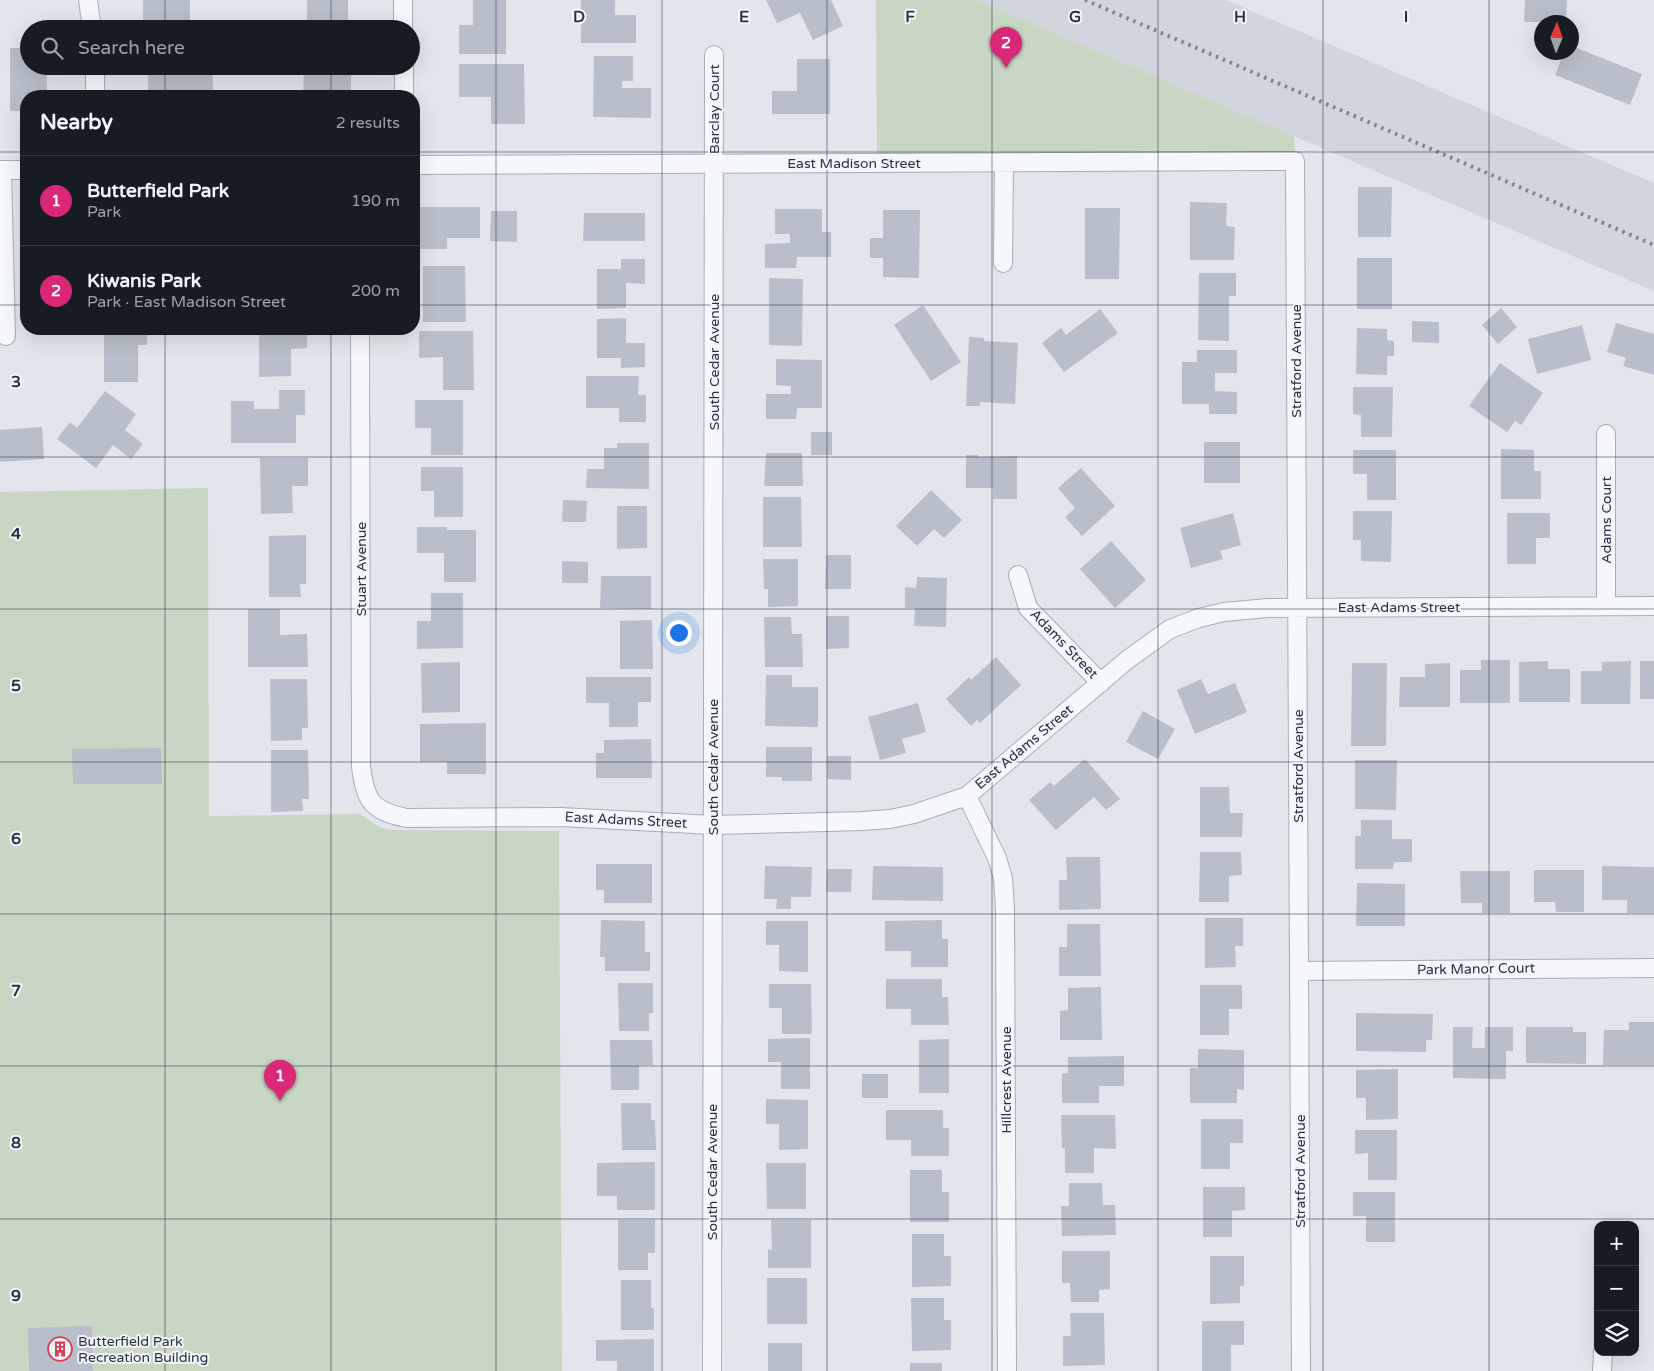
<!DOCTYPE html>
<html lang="en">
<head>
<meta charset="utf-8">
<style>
  body { margin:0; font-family:"Varela Round",sans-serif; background:#242831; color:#f1f3f6 }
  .controls { position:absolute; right:15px; bottom:15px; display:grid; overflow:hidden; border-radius:10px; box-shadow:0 5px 20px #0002 }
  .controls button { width:45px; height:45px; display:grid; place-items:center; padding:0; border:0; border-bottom:1px solid #363941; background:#171b24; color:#f1f3f6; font:25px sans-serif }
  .compass { position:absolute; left:1534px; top:15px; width:45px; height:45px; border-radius:50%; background:#171b24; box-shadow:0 5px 20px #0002; rotate:2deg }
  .you { position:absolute; left:678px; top:632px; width:18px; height:18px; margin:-12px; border:4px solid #fff; border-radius:50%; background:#1a73e8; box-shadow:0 0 0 8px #1a73e833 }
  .badge { display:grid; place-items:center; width:32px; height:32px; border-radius:50%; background:#db2777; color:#fff; font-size:16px; font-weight:700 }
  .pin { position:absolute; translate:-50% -41px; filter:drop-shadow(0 1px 2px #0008) }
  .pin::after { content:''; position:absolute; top:26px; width:18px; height:15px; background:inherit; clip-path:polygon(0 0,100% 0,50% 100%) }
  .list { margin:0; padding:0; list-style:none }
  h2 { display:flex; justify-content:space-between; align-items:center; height:65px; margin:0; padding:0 20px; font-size:21px }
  h2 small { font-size:16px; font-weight:400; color:#9ea1a6 }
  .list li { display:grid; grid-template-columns:32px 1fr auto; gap:15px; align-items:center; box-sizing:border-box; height:90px; padding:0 20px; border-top:1px solid #363941 }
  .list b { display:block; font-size:19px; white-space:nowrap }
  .list p { margin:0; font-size:16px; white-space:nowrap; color:#9ea1a6 }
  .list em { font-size:16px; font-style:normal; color:#9ea1a6 }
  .icon { flex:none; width:28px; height:28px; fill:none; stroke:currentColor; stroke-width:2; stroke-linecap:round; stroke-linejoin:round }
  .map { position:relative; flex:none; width:1654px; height:1371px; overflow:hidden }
  .search { position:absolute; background:#171b24; box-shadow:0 5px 20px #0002; left:20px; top:20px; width:400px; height:55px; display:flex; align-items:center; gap:12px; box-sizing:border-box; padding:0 18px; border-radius:28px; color:#9ea1a6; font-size:19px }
  .panel { position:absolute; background:#171b24; box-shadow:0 5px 20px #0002; left:20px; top:90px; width:400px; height:245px; border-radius:20px }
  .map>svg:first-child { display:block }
</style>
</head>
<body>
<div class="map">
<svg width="1654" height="1371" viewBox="0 0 1654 1371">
  <rect width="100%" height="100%" fill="#e2e6ec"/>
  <!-- built -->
  <path fill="#d0d5de" d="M 978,0 L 1226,0 L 1654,183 L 1654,291 Z"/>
  <!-- green -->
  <path fill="#c8d7c3" d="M 876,0 L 978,0 L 1294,136 L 1295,153 L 877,153 Z
    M 208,488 L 209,816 L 360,814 L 381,828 L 395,830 L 559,831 L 562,1371 L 0,1371 L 0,492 Z"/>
  <!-- building -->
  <path fill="#b9bfca" d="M 143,0 L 190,0 L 190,29 L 143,27 Z
    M 307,0 L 348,0 L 348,29 L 307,29 Z
    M 473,0 L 506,0 L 506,54 L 459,54 L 459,25 L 473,25 Z
    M 581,0 L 615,0 L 615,15 L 636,15 L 636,43 L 581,43 Z
    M 766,0 L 831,0 L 843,26 L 813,40 L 800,13 L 777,23 Z
    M 1525,0 L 1567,0 L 1566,22 L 1524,22 Z
    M 1572,46 L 1642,74 L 1630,105 L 1555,75 L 1564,52 L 1572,52 Z
    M 10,48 L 29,48 L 29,66 L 47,66 L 47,96 L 26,96 L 26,111 L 10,111 Z
    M 594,56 L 633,56 L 633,81 L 622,81 L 622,88 L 651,88 L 651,118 L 593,117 Z
    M 797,59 L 830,59 L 830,114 L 772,114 L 772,91 L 797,91 Z
    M 459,64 L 524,64 L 525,124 L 491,124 L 491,97 L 459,97 Z
    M 148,66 L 213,66 L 213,96 L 148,96 Z
    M 304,67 L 351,67 L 351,96 L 303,96 Z
    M 1358,187 L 1392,187 L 1391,237 L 1358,237 Z
    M 1190,202 L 1227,203 L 1226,226 L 1235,227 L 1234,260 L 1190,260 Z
    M 419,207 L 480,207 L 480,238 L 447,238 L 447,249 L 419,249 Z
    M 1085,208 L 1120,208 L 1119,279 L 1085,279 Z
    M 775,209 L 822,209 L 822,232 L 831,232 L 831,257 L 797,257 L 796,268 L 765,268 L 765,244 L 790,243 L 790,234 L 775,234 Z
    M 883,210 L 920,210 L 919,278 L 883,277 L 883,258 L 870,258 L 870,238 L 883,238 Z
    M 491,211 L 517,211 L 517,242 L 490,241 Z
    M 584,213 L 645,213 L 645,241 L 583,241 Z
    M 1357,258 L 1392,258 L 1392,309 L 1357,309 Z
    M 621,259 L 645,259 L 645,284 L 626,283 L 626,308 L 597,309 L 597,269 L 621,269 Z
    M 423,266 L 465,266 L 466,322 L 423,322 Z
    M 1199,273 L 1236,273 L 1236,296 L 1229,296 L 1229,341 L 1198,340 Z
    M 769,278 L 803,279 L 802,346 L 769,345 Z
    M 923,305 L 961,362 L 931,381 L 894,325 Z
    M 1501,308 L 1517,327 L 1498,344 L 1482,325 Z
    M 1100,309 L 1118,333 L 1064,372 L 1042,343 L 1061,328 L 1066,335 Z
    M 626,318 L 626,343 L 645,343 L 645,367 L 621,368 L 621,358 L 597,358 L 597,319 Z
    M 1412,321 L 1439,322 L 1439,343 L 1412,342 Z
    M 1616,323 L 1654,334 L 1654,375 L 1623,366 L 1626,358 L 1607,352 Z
    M 1582,325 L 1591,360 L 1537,374 L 1528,339 Z
    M 1357,328 L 1387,329 L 1387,340 L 1394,341 L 1394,356 L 1387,356 L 1387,375 L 1356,374 Z
    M 104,329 L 147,329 L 147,345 L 138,345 L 138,382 L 104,382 Z
    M 259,329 L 307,329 L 307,348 L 291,349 L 291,376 L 259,377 Z
    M 419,331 L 473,331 L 474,390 L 443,390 L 443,357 L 419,358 Z
    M 969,337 L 984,338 L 984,341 L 1018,343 L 1015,404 L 980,402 L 980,406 L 966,406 Z
    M 1197,350 L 1237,350 L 1237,373 L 1215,373 L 1215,391 L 1237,392 L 1237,414 L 1209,414 L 1209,404 L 1182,404 L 1182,362 L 1197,362 Z
    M 776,359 L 822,360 L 822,408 L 797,408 L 796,419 L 766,419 L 766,394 L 791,394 L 791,386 L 776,385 Z
    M 1500,363 L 1543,393 L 1521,425 L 1515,421 L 1507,432 L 1469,406 Z
    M 586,376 L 639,376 L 638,395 L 646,395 L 646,422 L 619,422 L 619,408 L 586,408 Z
    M 1353,387 L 1393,387 L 1392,437 L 1361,437 L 1361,415 L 1353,414 Z
    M 279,390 L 305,390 L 305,415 L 296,415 L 296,443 L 231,443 L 231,401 L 254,401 L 254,409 L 279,409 Z
    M 105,391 L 136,414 L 125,430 L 143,444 L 131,459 L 113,445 L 96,468 L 57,439 L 70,422 L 77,428 Z
    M 415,400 L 463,400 L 463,455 L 431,455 L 431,428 L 415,428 Z
    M 42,427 L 44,459 L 0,462 L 0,430 Z
    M 811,432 L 832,432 L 832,455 L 811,455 Z
    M 1204,442 L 1240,442 L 1240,483 L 1204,483 Z
    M 617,443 L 649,443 L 649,489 L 586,488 L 587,469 L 604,469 L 604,448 L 617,448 Z
    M 1501,449 L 1534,450 L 1534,471 L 1541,471 L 1541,499 L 1501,499 Z
    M 1353,450 L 1396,450 L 1396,500 L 1367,500 L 1367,474 L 1353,474 Z
    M 766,453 L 802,453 L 803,486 L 764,486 Z
    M 966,455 L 978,455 L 978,457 L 1017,456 L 1017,499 L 993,499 L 993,488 L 966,488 Z
    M 260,458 L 308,458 L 308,486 L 292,486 L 293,513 L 261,514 Z
    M 421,467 L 463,467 L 463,517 L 434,517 L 434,491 L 421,491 Z
    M 1081,468 L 1115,506 L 1082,536 L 1065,517 L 1075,508 L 1058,488 Z
    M 931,490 L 962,520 L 944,538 L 934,529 L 917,546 L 896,526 Z
    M 763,497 L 801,497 L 802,547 L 763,547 Z
    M 563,500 L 587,501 L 586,522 L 562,522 Z
    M 617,506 L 647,506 L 647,548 L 617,549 Z
    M 1353,511 L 1392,511 L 1391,562 L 1361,561 L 1361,540 L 1353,540 Z
    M 1233,513 L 1241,545 L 1220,551 L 1223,559 L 1191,568 L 1180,528 Z
    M 1507,513 L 1550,513 L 1550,538 L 1536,538 L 1536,564 L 1507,564 Z
    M 417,527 L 447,527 L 447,530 L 476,530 L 476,582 L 444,582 L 444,553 L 417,553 Z
    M 306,535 L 306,584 L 300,584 L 301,597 L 269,597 L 269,536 Z
    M 1111,541 L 1146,580 L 1115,608 L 1080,569 Z
    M 826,555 L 851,555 L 851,589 L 825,589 Z
    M 763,559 L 798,559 L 798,606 L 768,607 L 768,589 L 764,589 Z
    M 562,561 L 588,562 L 588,583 L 562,583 Z
    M 601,576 L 651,576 L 651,609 L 600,608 Z
    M 917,577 L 947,578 L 946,627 L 914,626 L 915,608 L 905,608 L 905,587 L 916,588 Z
    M 431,593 L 463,593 L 463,648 L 417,649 L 417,621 L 431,621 Z
    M 248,609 L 280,609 L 280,635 L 307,634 L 308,667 L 248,667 Z
    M 826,616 L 849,616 L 849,648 L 826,649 Z
    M 764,617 L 791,617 L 792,634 L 802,634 L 803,667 L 765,667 Z
    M 652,620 L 653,669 L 620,669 L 620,621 Z
    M 996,657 L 1021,685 L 980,723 L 977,720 L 971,726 L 946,699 L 969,677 L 971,680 Z
    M 1481,660 L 1510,660 L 1510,703 L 1460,703 L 1460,670 L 1481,670 Z
    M 1548,661 L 1548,669 L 1570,669 L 1570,702 L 1519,702 L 1519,662 Z
    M 1631,661 L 1630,704 L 1581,704 L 1581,671 L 1602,671 L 1602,662 Z
    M 1640,661 L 1654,661 L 1654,699 L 1640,699 Z
    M 460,662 L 460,712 L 422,713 L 421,663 Z
    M 1352,663 L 1387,663 L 1386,746 L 1351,746 Z
    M 1450,663 L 1450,707 L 1399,707 L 1400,677 L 1425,677 L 1425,664 Z
    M 766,675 L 792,675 L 792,687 L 818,687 L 818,727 L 765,726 Z
    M 586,677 L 651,677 L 651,702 L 638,702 L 638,727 L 609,727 L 609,703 L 586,703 Z
    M 270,679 L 307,679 L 308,728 L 302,728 L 302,740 L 271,741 Z
    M 1201,679 L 1208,694 L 1235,683 L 1247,712 L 1195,734 L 1177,690 Z
    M 918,703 L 926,732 L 902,739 L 906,753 L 880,760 L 868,717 Z
    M 1143,711 L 1175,729 L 1158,759 L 1126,742 Z
    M 486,723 L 486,774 L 447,774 L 447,762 L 420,762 L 420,724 Z
    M 651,739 L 652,778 L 596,778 L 596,753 L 604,753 L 604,740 Z
    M 766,747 L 812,747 L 812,781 L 782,781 L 782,777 L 766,777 Z
    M 161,748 L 162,784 L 73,784 L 72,749 Z
    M 271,750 L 308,750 L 309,799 L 302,799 L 303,811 L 271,812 Z
    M 827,756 L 851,756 L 851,780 L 827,779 Z
    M 1085,759 L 1120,799 L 1106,810 L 1094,797 L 1056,830 L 1029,800 L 1050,782 L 1054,786 Z
    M 1355,760 L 1397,760 L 1396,810 L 1355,809 Z
    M 1200,787 L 1229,787 L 1230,813 L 1243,813 L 1242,837 L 1200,837 Z
    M 1361,820 L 1392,820 L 1392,839 L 1412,839 L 1412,862 L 1394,862 L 1393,869 L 1355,869 L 1355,836 L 1361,836 Z
    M 1200,852 L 1241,852 L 1242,875 L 1229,876 L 1229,902 L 1199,902 Z
    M 1066,857 L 1100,857 L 1101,909 L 1059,910 L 1059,880 L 1067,880 Z
    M 596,864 L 652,864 L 652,903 L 604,903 L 604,890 L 596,890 Z
    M 765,866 L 812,867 L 811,897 L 791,897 L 791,909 L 776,909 L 777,899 L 764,899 Z
    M 873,866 L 943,867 L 943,901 L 872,900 Z
    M 1602,866 L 1654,867 L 1654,913 L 1627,913 L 1627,900 L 1602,900 Z
    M 827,869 L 852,869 L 851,892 L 826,892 Z
    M 1534,870 L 1584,870 L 1584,912 L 1556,912 L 1555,902 L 1534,902 Z
    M 1460,871 L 1510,871 L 1510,913 L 1482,913 L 1482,903 L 1461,903 Z
    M 1357,883 L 1405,884 L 1405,926 L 1356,926 Z
    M 1205,918 L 1243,918 L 1243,946 L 1235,946 L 1236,967 L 1205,968 Z
    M 601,920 L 645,921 L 645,952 L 650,952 L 650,971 L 605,971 L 605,957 L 600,957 Z
    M 942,920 L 942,939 L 948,939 L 948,967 L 911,967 L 911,951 L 885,951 L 885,921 Z
    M 766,921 L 808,921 L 808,972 L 779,971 L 779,945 L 766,945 Z
    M 1067,924 L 1100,924 L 1101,976 L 1059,976 L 1059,947 L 1067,947 Z
    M 886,979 L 942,979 L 942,997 L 948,997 L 949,1025 L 911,1025 L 911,1009 L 886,1009 Z
    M 618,983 L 653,983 L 653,1013 L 649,1013 L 649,1031 L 619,1031 Z
    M 769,984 L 811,984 L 812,1034 L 782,1034 L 782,1008 L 769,1008 Z
    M 1200,985 L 1242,985 L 1242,1009 L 1229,1009 L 1229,1035 L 1200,1035 Z
    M 1101,987 L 1102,1040 L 1060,1040 L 1060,1011 L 1068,1010 L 1068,988 Z
    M 1356,1013 L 1433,1014 L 1432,1040 L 1426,1040 L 1426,1052 L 1356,1051 Z
    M 1629,1022 L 1654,1022 L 1654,1065 L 1603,1065 L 1604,1030 L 1629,1030 Z
    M 1453,1027 L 1473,1027 L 1472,1048 L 1485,1048 L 1485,1027 L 1513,1027 L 1513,1051 L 1506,1051 L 1506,1079 L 1453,1078 Z
    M 1526,1027 L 1573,1027 L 1573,1032 L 1586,1032 L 1586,1064 L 1526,1063 Z
    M 810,1038 L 810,1089 L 781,1089 L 781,1062 L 768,1062 L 768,1039 Z
    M 949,1039 L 949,1093 L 919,1093 L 919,1040 Z
    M 610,1040 L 652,1040 L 653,1065 L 639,1065 L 639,1090 L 611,1090 Z
    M 1198,1049 L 1244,1050 L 1244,1090 L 1237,1089 L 1237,1103 L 1190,1103 L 1190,1068 L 1198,1068 Z
    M 1124,1056 L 1124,1086 L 1099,1086 L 1099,1103 L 1062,1103 L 1062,1074 L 1068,1073 L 1068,1057 Z
    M 1398,1069 L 1398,1119 L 1366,1120 L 1366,1098 L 1356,1098 L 1356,1070 Z
    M 862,1074 L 888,1074 L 888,1098 L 862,1098 Z
    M 766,1099 L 808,1100 L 808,1149 L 779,1150 L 779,1124 L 766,1124 Z
    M 621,1103 L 651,1103 L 651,1120 L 655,1120 L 656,1150 L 622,1150 Z
    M 886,1110 L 943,1110 L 943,1128 L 949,1128 L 949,1156 L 911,1156 L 911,1140 L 886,1140 Z
    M 1061,1115 L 1115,1115 L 1116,1149 L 1094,1148 L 1094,1173 L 1065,1173 L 1065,1148 L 1062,1148 Z
    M 1201,1119 L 1243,1119 L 1243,1143 L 1230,1143 L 1230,1169 L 1201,1169 Z
    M 1355,1130 L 1397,1130 L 1397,1180 L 1368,1180 L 1368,1153 L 1355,1154 Z
    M 655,1162 L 655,1210 L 617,1210 L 617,1196 L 597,1196 L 597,1163 Z
    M 766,1163 L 806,1163 L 806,1209 L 767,1209 Z
    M 910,1170 L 942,1170 L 942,1192 L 949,1192 L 949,1222 L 910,1222 Z
    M 1069,1183 L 1102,1183 L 1103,1205 L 1115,1205 L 1116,1235 L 1062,1236 L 1061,1206 L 1069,1206 Z
    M 1203,1187 L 1245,1187 L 1245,1210 L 1232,1211 L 1232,1237 L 1203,1237 Z
    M 1353,1192 L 1395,1192 L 1395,1242 L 1366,1242 L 1366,1216 L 1353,1216 Z
    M 618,1220 L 655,1220 L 655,1253 L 648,1253 L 648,1270 L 618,1270 Z
    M 771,1220 L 811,1220 L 811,1268 L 768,1268 L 768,1249 L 772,1250 Z
    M 912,1234 L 944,1234 L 944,1256 L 951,1256 L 951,1286 L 912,1287 Z
    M 1062,1251 L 1110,1251 L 1110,1289 L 1099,1290 L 1099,1302 L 1071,1302 L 1070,1283 L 1062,1283 Z
    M 1210,1256 L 1244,1256 L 1244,1286 L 1240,1286 L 1240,1303 L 1210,1304 Z
    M 767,1278 L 807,1278 L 807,1324 L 767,1324 Z
    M 621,1280 L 651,1280 L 651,1308 L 654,1308 L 654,1330 L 621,1330 Z
    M 911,1298 L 944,1298 L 944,1320 L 951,1320 L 951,1350 L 912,1351 Z
    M 1070,1313 L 1104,1313 L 1105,1365 L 1063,1366 L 1063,1336 L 1071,1336 Z
    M 1202,1321 L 1244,1321 L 1244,1345 L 1231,1345 L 1231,1371 L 1202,1371 Z
    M 92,1326 L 93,1371 L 29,1371 L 28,1328 Z
    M 654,1339 L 654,1371 L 617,1371 L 617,1361 L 596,1361 L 596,1340 Z
    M 768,1343 L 802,1343 L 802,1371 L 768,1371 Z
    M 910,1363 L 942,1363 L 942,1371 L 910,1371 Z"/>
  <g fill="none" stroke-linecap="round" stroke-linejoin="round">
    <!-- minor casing -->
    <g stroke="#a6adb7" stroke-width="20">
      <path id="minor" d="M 88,0 L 92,29
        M 403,0 L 403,29
        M 95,66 L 95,96
        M 404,66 L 404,96
        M 414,165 L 1295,161 L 1301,1371
        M 0,170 L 26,170
        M 2,170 L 6,336
        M 1003,263 L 1004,163
        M 360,329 L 361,767 C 366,803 372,810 406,818 L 561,817 L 713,825 L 862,821 L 890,819 L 914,814 L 967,796 L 1127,660 L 1170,629 L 1199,618 L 1224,612 L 1268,608 L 1654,606
        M 1606,434 L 1606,606
        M 1018,575 L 1028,608 L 1101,683
        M 967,796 L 997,858 L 1003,878 L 1005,910 L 1007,1371
        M 1299,971 L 1654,968
        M 712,1371 L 714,55
        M 1602,1371 L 1603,1352"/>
    </g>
    <!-- minor -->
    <use href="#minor" stroke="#f6f7fa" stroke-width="18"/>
    <!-- rail -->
    <path stroke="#7a8597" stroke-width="4" stroke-dasharray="2.5 5" stroke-linecap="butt" d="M 1085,0 L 1654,245"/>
  </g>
  <!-- grid -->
  <path fill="none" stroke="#283346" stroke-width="1" stroke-opacity="0.55" d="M 165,0 L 165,29M 331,0 L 331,29M 496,0 L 496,1371M 662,0 L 662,1371M 827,0 L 827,1371M 992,0 L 992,1371M 1158,0 L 1158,1371M 1323,0 L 1323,1371M 1489,0 L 1489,1371M 165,66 L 165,96M 331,66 L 331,96M 0,152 L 26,152M 414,152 L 1654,152M 0,305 L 26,305M 414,305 L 1654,305M 165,329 L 165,1371M 331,329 L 331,1371M 0,457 L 1654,457M 0,609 L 1654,609M 0,762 L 1654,762M 0,914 L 1654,914M 0,1066 L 1654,1066M 0,1219 L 1654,1219"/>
  <!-- icons -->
  <defs>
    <g id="building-ring" transform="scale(1.25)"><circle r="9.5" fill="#f3f5f9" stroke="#db3d55" stroke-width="1.5"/><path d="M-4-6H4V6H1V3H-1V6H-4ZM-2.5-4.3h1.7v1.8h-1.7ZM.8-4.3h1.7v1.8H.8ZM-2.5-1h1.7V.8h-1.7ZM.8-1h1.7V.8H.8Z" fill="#db3d55"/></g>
  </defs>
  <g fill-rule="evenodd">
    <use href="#building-ring" x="60" y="1349"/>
  </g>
  <g text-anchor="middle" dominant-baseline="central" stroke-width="4" stroke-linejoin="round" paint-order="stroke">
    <!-- street labels -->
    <g font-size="14" fill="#283346" stroke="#f3f5f9">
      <text transform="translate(714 109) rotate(-90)">Barclay Court</text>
      <text x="854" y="163">East Madison Street</text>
      <text transform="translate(1296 361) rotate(-90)">Stratford Avenue</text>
      <text transform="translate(714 362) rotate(-90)">South Cedar Avenue</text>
      <text transform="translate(1606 520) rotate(-90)">Adams Court</text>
      <text transform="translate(361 569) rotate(-90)">Stuart Avenue</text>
      <text x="1399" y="607">East Adams Street</text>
      <text transform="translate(1064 644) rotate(46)">Adams Street</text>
      <text transform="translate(1024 747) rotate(-40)">East Adams Street</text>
      <text transform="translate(1298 766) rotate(-90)">Stratford Avenue</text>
      <text transform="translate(713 767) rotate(-90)">South Cedar Avenue</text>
      <text transform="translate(626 820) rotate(3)">East Adams Street</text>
      <text transform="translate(1476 969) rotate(-1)">Park Manor Court</text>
      <text transform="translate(1006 1080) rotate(-90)">Hillcrest Avenue</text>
      <text transform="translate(1300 1171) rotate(-90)">Stratford Avenue</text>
      <text transform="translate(712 1172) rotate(-90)">South Cedar Avenue</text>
    </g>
    <!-- poi labels -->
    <g font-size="14" fill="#283346" stroke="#f3f5f9" text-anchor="start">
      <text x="78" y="1341">Butterfield Park<tspan x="78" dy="16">Recreation Building</tspan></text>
    </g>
  </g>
  <g font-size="16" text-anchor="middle" font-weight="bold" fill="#283346" stroke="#f3f5f9" stroke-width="4" stroke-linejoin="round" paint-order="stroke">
    <text x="579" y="22">D</text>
    <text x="744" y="22">E</text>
    <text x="910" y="22">F</text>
    <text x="1075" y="22">G</text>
    <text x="1240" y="22">H</text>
    <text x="1406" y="22">I</text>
    <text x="16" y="387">3</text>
    <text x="16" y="539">4</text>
    <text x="16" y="691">5</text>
    <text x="16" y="844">6</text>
    <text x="16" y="996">7</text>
    <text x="16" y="1148">8</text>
    <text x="16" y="1301">9</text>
  </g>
</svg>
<div class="controls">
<button>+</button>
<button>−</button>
<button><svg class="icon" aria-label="layers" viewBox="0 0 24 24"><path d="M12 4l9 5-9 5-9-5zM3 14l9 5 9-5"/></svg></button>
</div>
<svg class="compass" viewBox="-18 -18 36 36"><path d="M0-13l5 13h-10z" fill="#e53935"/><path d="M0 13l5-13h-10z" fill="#9ea1a6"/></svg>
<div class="you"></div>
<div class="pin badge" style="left:280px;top:1101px">1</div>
<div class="pin badge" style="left:1006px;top:68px">2</div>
<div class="search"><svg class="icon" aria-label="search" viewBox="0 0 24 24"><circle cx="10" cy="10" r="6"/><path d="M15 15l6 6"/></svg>Search here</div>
<section class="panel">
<h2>Nearby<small>2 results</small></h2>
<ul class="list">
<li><span class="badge">1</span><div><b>Butterfield Park</b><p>Park</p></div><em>190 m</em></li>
<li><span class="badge">2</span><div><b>Kiwanis Park</b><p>Park · East Madison Street</p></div><em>200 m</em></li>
</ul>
</section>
</div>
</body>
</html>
